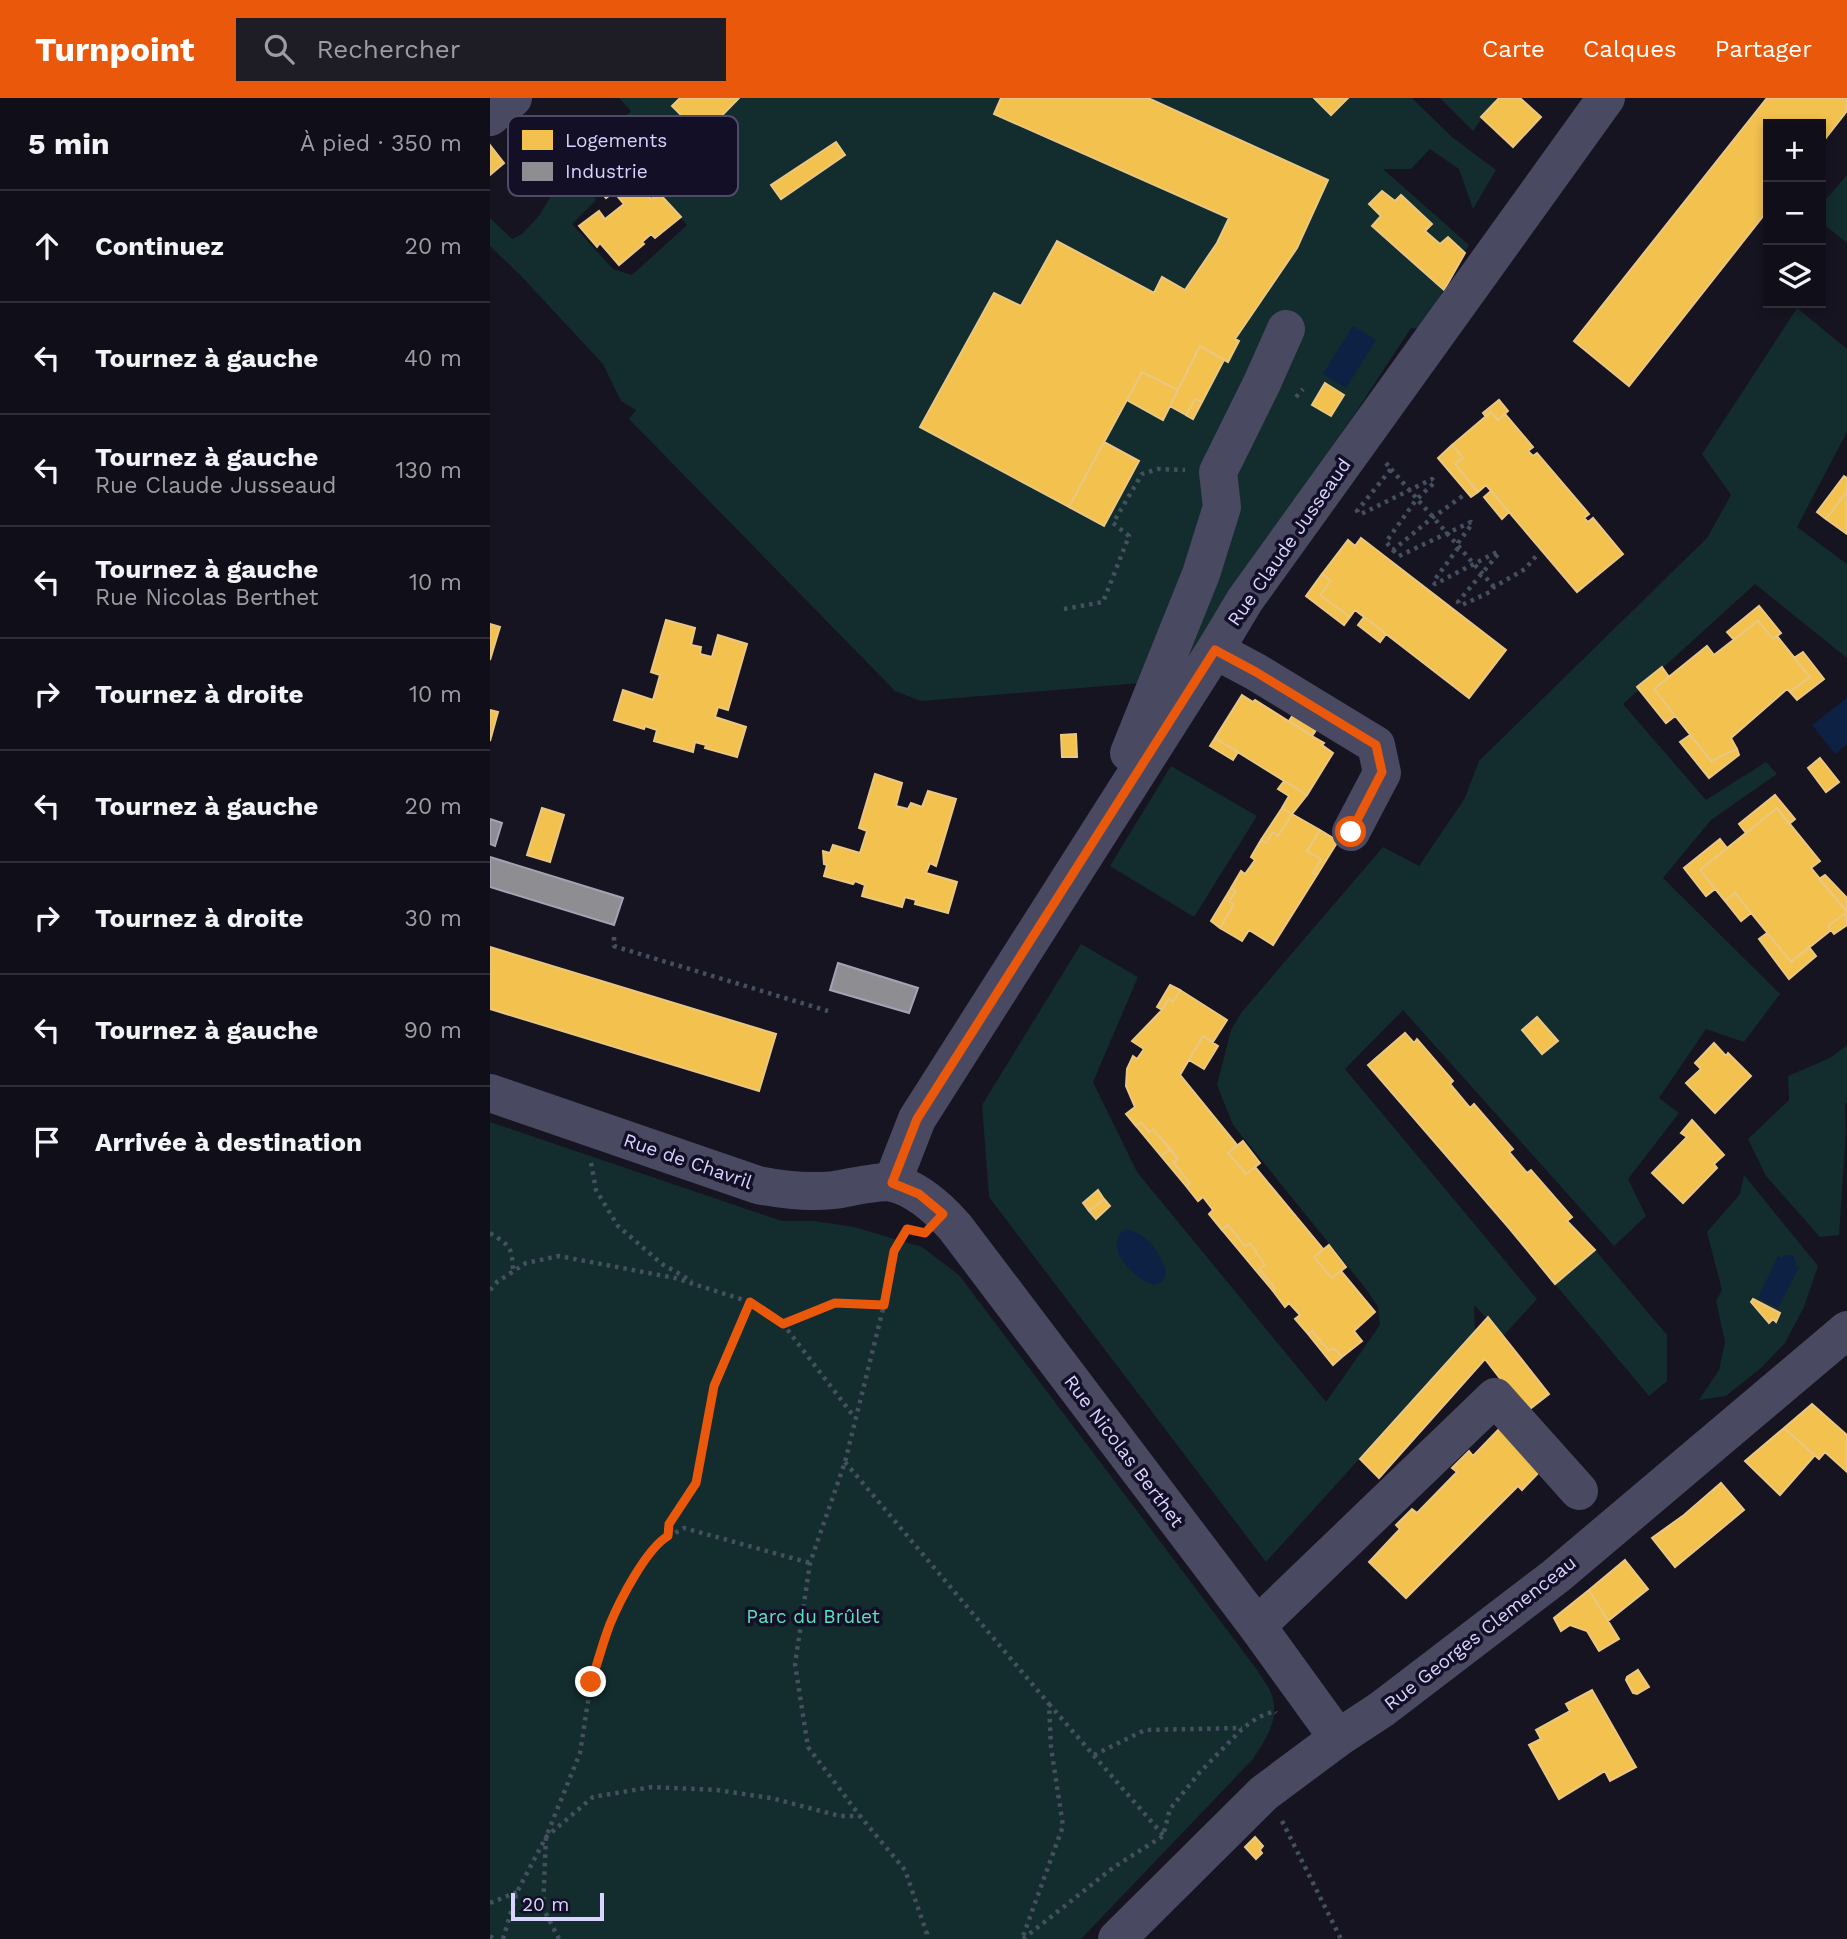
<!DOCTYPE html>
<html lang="fr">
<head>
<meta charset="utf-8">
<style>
  body { margin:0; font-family:"Work Sans",sans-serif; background:#1e1d26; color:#f1f3f6 }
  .controls { position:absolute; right:21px; top:21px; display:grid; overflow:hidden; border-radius:0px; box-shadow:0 4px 10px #0003 }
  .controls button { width:63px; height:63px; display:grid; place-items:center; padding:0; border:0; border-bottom:2px solid #302f38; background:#100f19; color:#f1f3f6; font:35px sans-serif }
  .scale { position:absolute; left:21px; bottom:18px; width:93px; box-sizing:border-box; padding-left:7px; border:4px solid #d9d4ff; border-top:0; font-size:19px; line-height:24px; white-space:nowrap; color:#d9d4ff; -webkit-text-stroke:5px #130f26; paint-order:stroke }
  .stop { position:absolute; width:21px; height:21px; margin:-16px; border:5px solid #ea580c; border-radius:50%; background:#fff }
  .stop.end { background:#ea580c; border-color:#fff; box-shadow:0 2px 7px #0008 }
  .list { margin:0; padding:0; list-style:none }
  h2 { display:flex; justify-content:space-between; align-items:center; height:91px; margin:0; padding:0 28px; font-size:30px }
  h2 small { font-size:23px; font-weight:400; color:#9c9ca2 }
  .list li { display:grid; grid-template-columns:46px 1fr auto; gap:21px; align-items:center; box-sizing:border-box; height:112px; padding:0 28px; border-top:2px solid #302f38 }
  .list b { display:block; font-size:26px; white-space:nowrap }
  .list p { margin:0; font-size:23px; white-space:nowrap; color:#9c9ca2 }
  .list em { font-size:23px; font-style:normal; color:#9c9ca2 }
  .icon { flex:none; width:38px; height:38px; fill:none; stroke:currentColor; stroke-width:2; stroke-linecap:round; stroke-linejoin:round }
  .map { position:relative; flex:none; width:1357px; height:1841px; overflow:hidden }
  header { display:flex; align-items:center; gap:42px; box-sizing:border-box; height:98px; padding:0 35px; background:#ea580c; color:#fff }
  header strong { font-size:33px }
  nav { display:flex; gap:38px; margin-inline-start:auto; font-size:24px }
  .search { width:490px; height:63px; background:#1e1d26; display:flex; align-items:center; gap:18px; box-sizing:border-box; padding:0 24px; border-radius:0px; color:#9c9ca2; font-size:26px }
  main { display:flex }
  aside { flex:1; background:#100f19 }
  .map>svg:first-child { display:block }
</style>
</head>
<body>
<header>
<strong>Turnpoint</strong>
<div class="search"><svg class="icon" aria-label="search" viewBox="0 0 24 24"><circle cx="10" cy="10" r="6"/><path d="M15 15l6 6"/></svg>Rechercher</div>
<nav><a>Carte</a><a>Calques</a><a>Partager</a></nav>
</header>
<main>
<aside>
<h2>5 min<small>À pied · 350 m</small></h2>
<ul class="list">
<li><svg class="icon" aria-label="ahead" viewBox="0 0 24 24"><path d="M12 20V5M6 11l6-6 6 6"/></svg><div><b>Continuez</b></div><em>20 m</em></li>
<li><svg class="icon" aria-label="left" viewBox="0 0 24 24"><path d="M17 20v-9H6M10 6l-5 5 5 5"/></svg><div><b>Tournez à gauche</b></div><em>40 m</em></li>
<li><svg class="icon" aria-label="left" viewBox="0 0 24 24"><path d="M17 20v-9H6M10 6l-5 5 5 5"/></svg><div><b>Tournez à gauche</b><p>Rue Claude Jusseaud</p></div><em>130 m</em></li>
<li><svg class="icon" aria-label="left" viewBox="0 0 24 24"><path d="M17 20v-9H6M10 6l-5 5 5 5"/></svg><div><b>Tournez à gauche</b><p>Rue Nicolas Berthet</p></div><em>10 m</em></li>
<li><svg class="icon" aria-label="right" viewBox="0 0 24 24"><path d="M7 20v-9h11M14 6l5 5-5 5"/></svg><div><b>Tournez à droite</b></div><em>10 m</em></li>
<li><svg class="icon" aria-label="left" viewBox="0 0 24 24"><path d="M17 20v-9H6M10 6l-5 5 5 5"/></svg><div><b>Tournez à gauche</b></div><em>20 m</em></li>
<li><svg class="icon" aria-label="right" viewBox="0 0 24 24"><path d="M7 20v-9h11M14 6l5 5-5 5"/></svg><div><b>Tournez à droite</b></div><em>30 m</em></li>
<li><svg class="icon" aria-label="left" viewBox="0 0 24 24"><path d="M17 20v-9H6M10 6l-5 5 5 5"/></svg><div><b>Tournez à gauche</b></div><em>90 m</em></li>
<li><svg class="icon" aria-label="arrive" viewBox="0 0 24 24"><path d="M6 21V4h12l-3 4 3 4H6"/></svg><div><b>Arrivée à destination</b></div></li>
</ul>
</aside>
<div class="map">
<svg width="1357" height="1841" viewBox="0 0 1357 1841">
  <rect width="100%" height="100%" fill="#161421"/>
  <!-- green -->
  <path fill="#132c2d" d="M 129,0 L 824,0 L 841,17 L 858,0 L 922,0 L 962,39 L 1006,72 L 983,111 L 969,71 L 940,51 L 921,71 L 893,71 L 979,147 L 931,231 L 921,230 L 866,314 L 752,478 L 684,595 L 651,585 L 431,603 L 405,593 L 139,321 L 146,312 L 131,303 L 113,266 L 31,178 L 0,148 L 0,120 L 22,141 L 32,136 L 49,118 L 61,98 L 75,85 L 93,82 L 106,102 L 82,126 L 123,171 L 142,177 L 197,127 L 147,73 L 118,35 L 141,13 Z
    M 950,0 L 1006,0 L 983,33 Z
    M 1357,77 L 1357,145 L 1331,124 L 1331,107 Z
    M 1307,210 L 1357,251 L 1357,334 L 1307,429 L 1357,466 L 1357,560 L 1265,486 L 1133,606 L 1216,702 L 1276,664 L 1287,676 L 1221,722 L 1173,780 L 1290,896 L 1254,944 L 1216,931 L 1169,1000 L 1189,1015 L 1138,1081 L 1156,1118 L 1124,1148 L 913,912 L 855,971 L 1047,1201 L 1013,1238 L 984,1207 L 985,1233 L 776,1464 L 499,1099 L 492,1007 L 591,846 L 648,879 L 603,984 L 647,1074 L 836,1304 L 890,1227 L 888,1209 L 876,1191 L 743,1027 L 727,987 L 741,932 L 751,915 L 893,749 L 929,768 L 975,700 L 989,663 L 1217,440 L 1241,397 L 1212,356 Z
    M 681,668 L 767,718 L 704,819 L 620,768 Z
    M 1357,947 L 1357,1004 L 1355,1008 L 1356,1033 L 1349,1137 L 1330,1139 L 1276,1078 L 1258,1041 L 1299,1002 L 1298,978 L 1340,960 Z
    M 0,1024 L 292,1123 L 324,1123 L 364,1129 L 432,1149 L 469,1177 L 768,1573 C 772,1581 780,1589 782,1598 C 790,1622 775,1642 763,1661 L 591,1841 L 0,1841 Z
    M 1254,1077 L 1328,1168 L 1314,1209 L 1295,1245 L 1272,1269 L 1236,1298 L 1209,1302 L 1229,1272 L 1235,1244 L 1226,1203 L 1232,1192 L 1217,1134 L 1250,1096 Z
    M 1105,1152 L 1177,1237 L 1177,1283 L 1159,1298 L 1065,1186 Z"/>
  <!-- water -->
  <path fill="#0d2144" d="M 863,228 L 886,242 L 856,290 L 833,276 Z
    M 1357,600 L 1357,646 L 1345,656 L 1322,627 Z
    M 636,1131 C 657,1135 671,1155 676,1175 L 672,1184 L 665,1187 C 645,1183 610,1146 636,1131 Z
    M 1296,1157 L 1303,1158 L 1306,1163 L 1305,1167 L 1309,1169 L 1288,1210 L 1268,1200 L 1288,1158 L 1292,1160 Z"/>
  <!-- homes -->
  <path fill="#f2c14e" stroke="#eac783" stroke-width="2" d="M 190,0 L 249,0 L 212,38 L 182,8 Z
    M 511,0 L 658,0 L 838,82 L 807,150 L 745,241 L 749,243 L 738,264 L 710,248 L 688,292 L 652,274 L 579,409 L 430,329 L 504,195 L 531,208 L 567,143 L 664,195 L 672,179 L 695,192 L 727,145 L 739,120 L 504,16 Z
    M 824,0 L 858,0 L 841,17 Z
    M 1009,0 L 1030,0 L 1051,19 L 1023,49 L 991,19 Z
    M 1277,0 L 1357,0 L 1357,13 L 1331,46 L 1331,26 L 1278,26 L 1278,112 L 1139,288 L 1084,243 Z
    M 346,44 L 355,57 L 291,101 L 281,87 Z
    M 0,47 L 14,65 L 0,77 Z
    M 128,63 L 161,101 L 169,95 L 191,119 L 165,140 L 161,136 L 152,144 L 154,146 L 129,167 L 110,145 L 107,149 L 89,128 L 109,113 L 115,121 L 134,106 L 124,94 L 116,100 L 104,85 Z
    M 892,93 L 905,103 L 911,97 L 942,126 L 935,133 L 950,146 L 958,139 L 975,155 L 954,192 L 882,128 L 891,118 L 879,106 Z
    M 710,248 L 734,262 L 712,304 L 705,301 L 696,317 L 680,308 Z
    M 652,274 L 688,292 L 673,322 L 637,302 Z
    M 835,285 L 854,297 L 841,318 L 822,307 Z
    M 705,301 L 712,304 L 703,321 L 696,317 Z
    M 1009,302 L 1018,313 L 1008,322 L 1001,314 L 996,319 L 993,315 Z
    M 1001,314 L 1008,322 L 1015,316 L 1043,349 L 1038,353 L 1043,358 L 1047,355 L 1099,416 L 1094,420 L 1098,424 L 1103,420 L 1133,456 L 1087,494 L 996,387 L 988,394 L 965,366 L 973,360 L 962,347 Z
    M 614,344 L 649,363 L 614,428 L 579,409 Z
    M 962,347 L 973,360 L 965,366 L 988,394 L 981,399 L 948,360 Z
    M 1354,378 L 1357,380 L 1357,393 L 1336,421 L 1327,414 Z
    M 1001,393 L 1019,414 L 1012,421 L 994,399 Z
    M 1357,393 L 1357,436 L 1336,421 Z
    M 871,440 L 1016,552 L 979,600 L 865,512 L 860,519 L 830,497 L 841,483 L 832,476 L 858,442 L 865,448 Z
    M 832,476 L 841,483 L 830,497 L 860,519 L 854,527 L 816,498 Z
    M 1269,508 L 1291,535 L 1283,541 L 1268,523 L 1244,542 L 1237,534 Z
    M 874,519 L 896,536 L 890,544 L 868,527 Z
    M 176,522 L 205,530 L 201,547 L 211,549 L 210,556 L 222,559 L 228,537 L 257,546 L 238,612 L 228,609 L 225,619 L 256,629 L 247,659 L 215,650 L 216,647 L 205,644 L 203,654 L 164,643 L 167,632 L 155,628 L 154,631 L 124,622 L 133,592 L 163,602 L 170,577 L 161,574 Z
    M 1268,523 L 1283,541 L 1287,538 L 1320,579 L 1300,594 L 1297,591 L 1241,640 L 1247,651 L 1221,663 L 1164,591 L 1217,548 L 1224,557 Z
    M 0,526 L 10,529 L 0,562 Z
    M 1313,554 L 1334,581 L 1307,602 L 1300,594 L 1320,579 L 1304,560 Z
    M 1172,569 L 1179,579 L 1164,591 L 1185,618 L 1176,625 L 1147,589 Z
    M 752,597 L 763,604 L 765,602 L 822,638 L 834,645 L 832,647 L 843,655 L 817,697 L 725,640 Z
    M 0,612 L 8,614 L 0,643 Z
    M 803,617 L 826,632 L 822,638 L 799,623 Z
    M 586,636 L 587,659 L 572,659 L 571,637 Z
    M 1200,637 L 1221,663 L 1247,651 L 1249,657 L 1219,680 L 1190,644 Z
    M 725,640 L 748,654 L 743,662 L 720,648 Z
    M 1330,660 L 1349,684 L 1336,694 L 1318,670 Z
    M 385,676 L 412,685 L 406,708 L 418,711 L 421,705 L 432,709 L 438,693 L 466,701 L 446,768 L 440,765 L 436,775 L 467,784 L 458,815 L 425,806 L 426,802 L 415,799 L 412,809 L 372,798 L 375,787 L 365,783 L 363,786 L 334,778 L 337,767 L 334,766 L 333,753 L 340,755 L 343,747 L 370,755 L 377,733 L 369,730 Z
    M 794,683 L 817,697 L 802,716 L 792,710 L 799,698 L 788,691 Z
    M 1285,697 L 1305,721 L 1299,726 L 1287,710 L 1256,735 L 1249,726 Z
    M 52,710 L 74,717 L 60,764 L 37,757 Z
    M 792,710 L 802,716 L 788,738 L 783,734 L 776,745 L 771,742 Z
    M 1287,710 L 1330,763 L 1321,770 L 1357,814 L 1338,828 L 1341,832 L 1301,864 L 1245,795 L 1235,803 L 1210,772 Z
    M 802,716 L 830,732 L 817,753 L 831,761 L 823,775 L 827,777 L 783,847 L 759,832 L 752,843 L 730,830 L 744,806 L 739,803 L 746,793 L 741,790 L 751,773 L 755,776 L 765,762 L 761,759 L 771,742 L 776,745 L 783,734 L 788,738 Z
    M 830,732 L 848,743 L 827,777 L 823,775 L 831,761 L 817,753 Z
    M 1230,741 L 1237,750 L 1210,772 L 1225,791 L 1216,798 L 1194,770 Z
    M 1335,777 L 1357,800 L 1357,814 L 1329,781 Z
    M 741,790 L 746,793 L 739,803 L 744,806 L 730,830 L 721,823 Z
    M 1245,795 L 1261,815 L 1251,823 L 1235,803 Z
    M 1357,814 L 1357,827 L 1344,836 L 1338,828 Z
    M 1277,835 L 1301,864 L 1319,849 L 1326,858 L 1299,881 L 1269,841 Z
    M 0,849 L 286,936 L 269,993 L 0,911 Z
    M 680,887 L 690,892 L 683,904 L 679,901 L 672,912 L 667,909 Z
    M 690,892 L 737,922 L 723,944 L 713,938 L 690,977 L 747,1047 L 738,1055 L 756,1076 L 765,1069 L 833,1151 L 824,1159 L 842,1180 L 851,1173 L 885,1214 L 864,1233 L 872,1243 L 852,1259 L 843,1250 L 839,1253 L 822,1233 L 818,1236 L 805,1221 L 810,1217 L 799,1205 L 795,1209 L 783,1193 L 785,1190 L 769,1171 L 775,1167 L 760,1145 L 755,1148 L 738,1127 L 732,1132 L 719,1116 L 723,1112 L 713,1099 L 708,1103 L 696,1088 L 700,1085 L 683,1064 L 688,1061 L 663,1031 L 659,1034 L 651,1024 L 646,1028 L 636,1016 L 645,1009 L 636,988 L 637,971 L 643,958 L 647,961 L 654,951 L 642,943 L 672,912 L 679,901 L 683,904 Z
    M 1047,919 L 1068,943 L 1052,956 L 1032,932 Z
    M 915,935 L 924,945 L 927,941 L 963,983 L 960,986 L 980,1010 L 984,1006 L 1023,1051 L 1019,1054 L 1037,1075 L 1041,1072 L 1082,1119 L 1077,1123 L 1105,1152 L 1065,1186 L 1019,1130 L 878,967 Z
    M 713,938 L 728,948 L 714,971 L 699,962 Z
    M 1224,945 L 1236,958 L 1238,955 L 1261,978 L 1225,1015 L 1196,985 L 1211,971 L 1205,965 Z
    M 1202,1022 L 1234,1057 L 1224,1066 L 1227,1070 L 1193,1105 L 1162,1075 L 1197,1039 L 1191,1035 Z
    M 651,1024 L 659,1034 L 663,1031 L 681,1051 L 671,1058 L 646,1028 Z
    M 753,1043 L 770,1065 L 756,1076 L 738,1055 Z
    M 681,1051 L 688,1061 L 683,1064 L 700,1085 L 696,1088 L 671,1058 Z
    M 608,1092 L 614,1101 L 599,1113 L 593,1105 Z
    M 614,1101 L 620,1108 L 606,1121 L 599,1113 Z
    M 738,1127 L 755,1148 L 760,1145 L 775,1167 L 769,1171 L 785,1190 L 783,1193 L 732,1132 Z
    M 839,1147 L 856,1169 L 842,1180 L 824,1159 Z
    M 1263,1201 L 1290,1215 L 1286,1224 L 1283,1221 L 1279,1225 L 1261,1204 Z
    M 998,1219 L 1059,1296 L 1036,1314 L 995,1261 L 889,1380 L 870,1361 Z
    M 822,1233 L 839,1253 L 843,1250 L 852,1259 L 843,1267 L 818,1236 Z
    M 1322,1306 L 1357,1337 L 1357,1374 L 1335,1354 L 1329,1361 L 1294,1330 Z
    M 1013,1327 L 1055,1368 L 1032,1392 L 1028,1388 L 916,1500 L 879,1464 L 910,1431 L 906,1427 L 922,1411 L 927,1415 L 967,1374 L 962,1370 L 979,1353 L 983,1358 Z
    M 1294,1330 L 1325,1357 L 1290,1397 L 1255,1363 Z
    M 1231,1385 L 1254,1412 L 1185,1469 L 1162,1440 L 1194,1417 Z
    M 1135,1462 L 1158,1491 L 1118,1523 L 1099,1492 Z
    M 1099,1492 L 1129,1541 L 1109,1553 L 1097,1533 L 1080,1527 L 1071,1533 L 1064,1520 Z
    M 1148,1572 L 1159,1589 L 1147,1596 L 1143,1595 L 1136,1582 L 1137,1579 Z
    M 1102,1592 L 1146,1669 L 1120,1683 L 1115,1673 L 1069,1701 L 1039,1647 L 1051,1641 L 1046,1632 L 1080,1613 L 1076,1606 Z
    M 765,1739 L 773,1748 L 770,1752 L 772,1755 L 766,1761 L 755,1749 Z"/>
  <!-- industry -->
  <path fill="#8d8d92" stroke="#a4a2b3" stroke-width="2" d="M 0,721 L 12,725 L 5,748 L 0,746 Z
    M 0,759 L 133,800 L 124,827 L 0,789 Z
    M 348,865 L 428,890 L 419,915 L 340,892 Z"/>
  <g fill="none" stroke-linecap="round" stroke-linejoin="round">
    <!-- path -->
    <path stroke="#44505f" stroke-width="4.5" stroke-dasharray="3.5 5" stroke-linecap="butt" d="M 806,299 L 813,291
      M 896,365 L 901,371 L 867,413 L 871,416 L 942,381 L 945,384 L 926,402 L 896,444 L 903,452 L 942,420 L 974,397
      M 901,371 L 1004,489
      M 903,452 L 909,458 L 981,424 L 982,426 L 968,445 L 968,450 L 943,484 L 945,486 L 1007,454 L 1009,455 L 968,504 L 972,507 L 1000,494 L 1004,489 L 1035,471 L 1047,457
      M 574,511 L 613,504 L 639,438 L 623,425 L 652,376 L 668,371 L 695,372
      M 124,839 L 124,848 L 130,850 L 338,913
      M 101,1065 L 106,1092 L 128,1128 L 172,1166 L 202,1183
      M 419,1132 L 404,1153 L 394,1207 L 355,1364 L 320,1465 L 305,1566 L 318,1649 L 370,1718 L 415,1772 L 437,1836 L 436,1841
      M 0,1135 C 20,1148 22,1148 23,1173
      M 0,1192 L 7,1184 L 36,1165 L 69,1158 L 185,1180 L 260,1204 L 293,1226 L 365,1320
      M 293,1226 L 345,1205 L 394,1207
      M 355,1364 L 559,1606 L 561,1649 L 573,1728 L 532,1841
      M 178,1439 L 194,1430 L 320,1465
      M 559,1606 L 673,1737
      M 604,1657 L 655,1632 L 752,1630
      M 792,1723 L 851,1841
      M 0,1805 L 27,1794
      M 0,1838 L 4,1841
      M 13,1841 L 27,1794 L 56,1739 L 103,1699 L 162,1689 L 227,1692 L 281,1700 L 350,1718 L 369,1718
      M 69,1841 L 53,1810 L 56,1739 L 90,1655 L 101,1584 L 120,1525 L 157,1459 L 171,1442 L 178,1439 L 179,1426 L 206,1385 L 224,1288 L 260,1204
      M 533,1841 L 624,1769 L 673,1738 L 680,1711 L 710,1674 L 753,1630 L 767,1620 L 784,1613 L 786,1615"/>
    <!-- minor -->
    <path stroke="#4a4962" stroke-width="38" d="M 0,19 L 23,0
      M 725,552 L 766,574 L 886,647 L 892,675 L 861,734
      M 639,655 L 711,476 L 732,409 L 728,374 L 772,285 L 796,231
      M 0,995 L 268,1087 C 293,1092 318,1095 344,1092 C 359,1090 389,1082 403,1085 C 428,1091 449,1111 465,1129 L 767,1528 L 848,1640
      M 402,1085 L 427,1021 L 725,552 L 755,502 L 1116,0
      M 767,1528 L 1005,1299 L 1089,1393
      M 627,1841 L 774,1695 L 848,1640 L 892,1611 L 1066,1478 L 1357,1232"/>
  </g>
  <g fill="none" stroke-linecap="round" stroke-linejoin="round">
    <!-- route -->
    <path stroke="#ea580c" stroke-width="9" d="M 101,1584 C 108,1564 113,1544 120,1526 C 130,1502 156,1451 178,1438 L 179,1426 L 206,1385 L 224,1288 L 260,1204 L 293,1226 L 345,1205 L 394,1207 L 404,1153 L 417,1131 L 435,1135 L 453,1116 L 429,1096 L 402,1085 L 427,1021 L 725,552 L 766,574 L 886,647 L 892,674 L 861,734"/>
  </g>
  <g text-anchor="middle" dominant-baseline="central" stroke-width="7" stroke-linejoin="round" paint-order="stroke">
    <!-- street labels -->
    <g font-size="19" fill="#d9d4ff" stroke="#130f26">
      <text transform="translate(799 444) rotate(-55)">Rue Claude Jusseaud</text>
      <text transform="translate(198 1063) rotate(19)">Rue de Chavril</text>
      <text transform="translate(634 1353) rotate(53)">Rue Nicolas Berthet</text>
      <text transform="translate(990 1535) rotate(-38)">Rue Georges Clemenceau</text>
    </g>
    <!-- park labels -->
    <g font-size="19" fill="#5fe0c0" stroke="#130f26">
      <text x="323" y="1518">Parc du Brûlet</text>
    </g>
  </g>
  <!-- legend -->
  <rect x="18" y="18" width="230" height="80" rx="10" fill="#130f26" stroke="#4e4a67" stroke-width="2"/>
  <rect x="32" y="32" width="31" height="20" fill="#f2c14e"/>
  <rect x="32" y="64" width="31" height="19" fill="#8d8d92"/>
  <g font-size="19" fill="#d9d4ff">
    <text x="75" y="49">Logements</text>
    <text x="75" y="80">Industrie</text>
  </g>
</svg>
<div class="controls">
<button>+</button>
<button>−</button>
<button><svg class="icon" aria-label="layers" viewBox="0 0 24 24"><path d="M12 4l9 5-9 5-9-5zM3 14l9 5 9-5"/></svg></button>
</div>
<div class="scale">20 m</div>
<div class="stop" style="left:861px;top:734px"></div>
<div class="stop end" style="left:101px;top:1584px"></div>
</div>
</main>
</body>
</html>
